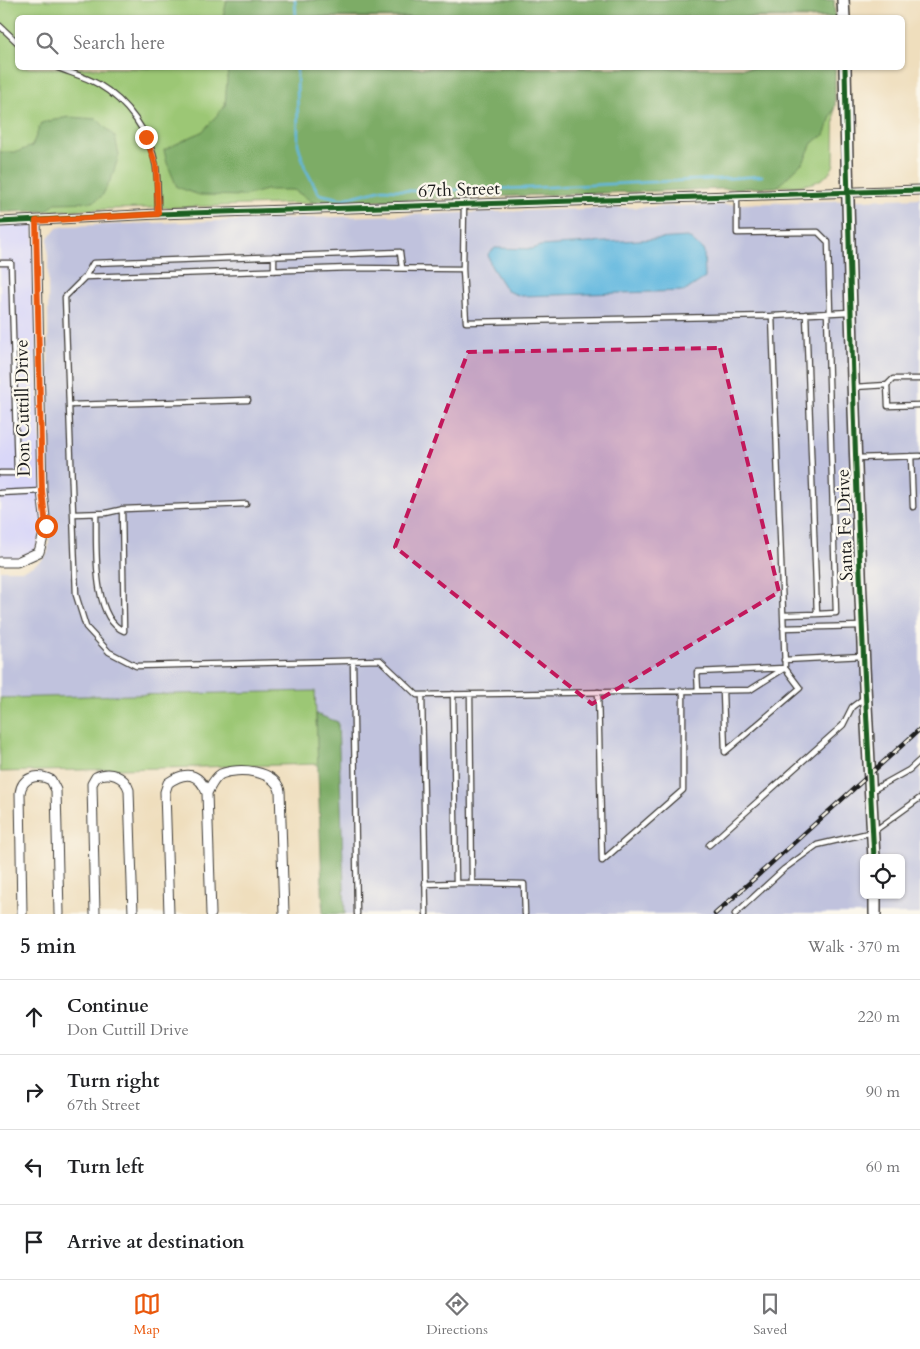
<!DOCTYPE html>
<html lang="en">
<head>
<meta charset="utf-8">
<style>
  body { margin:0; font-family:Cardo,serif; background:#f6f6f6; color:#202124 }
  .controls { position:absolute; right:15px; bottom:15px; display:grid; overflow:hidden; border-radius:8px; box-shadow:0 1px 4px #0004 }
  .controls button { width:45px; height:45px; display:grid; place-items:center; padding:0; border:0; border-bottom:1px solid #e0e0e0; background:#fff; color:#202124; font:25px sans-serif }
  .stop { position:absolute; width:15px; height:15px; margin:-11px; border:4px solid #ea580c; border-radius:50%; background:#fff }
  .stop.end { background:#ea580c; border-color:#fff; box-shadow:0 1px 5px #0008 }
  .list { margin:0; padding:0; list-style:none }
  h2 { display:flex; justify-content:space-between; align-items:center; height:65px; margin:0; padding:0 20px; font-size:21px }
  h2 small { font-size:16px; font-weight:400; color:#757577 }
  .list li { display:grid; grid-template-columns:32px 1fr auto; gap:15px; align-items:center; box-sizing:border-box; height:75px; padding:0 20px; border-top:1px solid #e0e0e0 }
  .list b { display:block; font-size:19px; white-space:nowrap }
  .list p { margin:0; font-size:16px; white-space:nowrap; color:#757577 }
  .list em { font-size:16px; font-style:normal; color:#757577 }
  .icon { flex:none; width:28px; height:28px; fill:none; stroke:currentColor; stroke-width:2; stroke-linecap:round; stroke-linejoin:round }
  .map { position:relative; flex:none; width:920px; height:914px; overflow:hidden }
  .search { position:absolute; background:#fff; box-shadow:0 1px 4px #0004; left:15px; right:15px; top:15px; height:55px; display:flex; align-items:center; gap:12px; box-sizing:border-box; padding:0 18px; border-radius:8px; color:#757577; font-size:19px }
  .sheet { height:365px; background:#fff }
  nav { display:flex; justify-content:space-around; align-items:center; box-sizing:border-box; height:70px; border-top:1px solid #e0e0e0; background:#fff; font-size:14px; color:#757577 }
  nav a { display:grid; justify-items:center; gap:2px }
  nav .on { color:#ea580c }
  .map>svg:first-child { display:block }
</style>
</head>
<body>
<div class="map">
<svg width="920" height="914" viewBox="0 0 920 914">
  <rect width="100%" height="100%" fill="#fbf7ec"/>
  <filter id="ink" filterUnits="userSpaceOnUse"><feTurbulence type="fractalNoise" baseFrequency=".02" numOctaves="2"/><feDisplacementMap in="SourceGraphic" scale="10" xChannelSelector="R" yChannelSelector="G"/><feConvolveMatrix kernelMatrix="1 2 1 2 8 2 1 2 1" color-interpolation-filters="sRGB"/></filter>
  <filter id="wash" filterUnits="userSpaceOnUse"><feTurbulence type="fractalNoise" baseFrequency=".0096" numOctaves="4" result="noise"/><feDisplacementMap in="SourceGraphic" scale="20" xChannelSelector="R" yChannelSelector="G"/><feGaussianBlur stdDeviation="1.12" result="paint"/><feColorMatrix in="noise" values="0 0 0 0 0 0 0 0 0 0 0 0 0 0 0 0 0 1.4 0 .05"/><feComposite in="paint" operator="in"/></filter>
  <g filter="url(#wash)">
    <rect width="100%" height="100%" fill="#efdebd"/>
    <!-- built -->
    <path fill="#d9d7f8" d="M 34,224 L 43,524 L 35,551 L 15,559 L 0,559 L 0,225 Z"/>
    <!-- industrial -->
    <path fill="#c0c2dd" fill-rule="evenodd" d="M 920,198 L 920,914 L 323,914 L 315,691 L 0,698 L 0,570 L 23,570 L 33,566 L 42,560 L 48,552 L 49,542 L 48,238 L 57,228 L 66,226 ZM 864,858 L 901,858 L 901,895 L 864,895 Z"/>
    <!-- green -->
    <path fill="#9cc774" stroke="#5c7248" d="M 0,0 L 834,0 L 835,18 L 18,18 L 18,68 L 835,68 L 834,164 C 828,181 812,184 796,186 L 220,206 L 0,212 Z
      M 315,691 L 318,764 L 0,772 L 0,698 Z"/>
    <!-- forest -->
    <path fill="#7dac66" stroke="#4c6441" d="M 227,0 L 834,0 L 835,17 L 223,17 Z
      M 228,68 L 835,68 L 835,106 L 824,135 L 812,143 L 804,161 L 777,187 L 314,203 L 294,190 L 266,190 L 244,196 L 199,195 L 177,187 L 167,163 L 164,150 L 203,131 L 225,106 Z
      M 68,117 L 97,119 L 115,137 L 119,155 L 112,177 L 102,196 L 93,202 L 55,203 L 47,211 L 0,212 L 0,152 L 17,152 L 32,146 L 41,123 Z
      M 316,714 L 338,722 L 345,914 L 323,914 Z"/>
    <!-- water -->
    <path fill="#62b8df" stroke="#3f6a7e" d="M 688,237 L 704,251 L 705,278 L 685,291 L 521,296 L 507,291 L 491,266 L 488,254 L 495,248 L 532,249 L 540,246 Z"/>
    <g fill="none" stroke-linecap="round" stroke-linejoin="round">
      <!-- stream -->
      <path stroke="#62b8df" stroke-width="2.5" d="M 295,0 L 296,18
        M 297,68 L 298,144 L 305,168 L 319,194 L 343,199 L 383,189 L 414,191 L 527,188 L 717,179 L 762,176"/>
    </g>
  </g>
  <g filter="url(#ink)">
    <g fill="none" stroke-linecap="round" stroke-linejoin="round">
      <!-- service casing -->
      <g stroke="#3c3934" stroke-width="7">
        <path id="service" d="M 0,26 L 18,43
          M 58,68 C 71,73 86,77 98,84 C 127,101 151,134 156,167 C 158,182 158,198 158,214
          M 737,195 L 737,233 L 818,232 L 828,242 L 830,313
          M 464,204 L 463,269 L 350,268 L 85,277 L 65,297 L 76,595 L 86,627 L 109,652 L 136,666 L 380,660 L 417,695 L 750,690 L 785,668 L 772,316 L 850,312
          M 0,263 L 11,263 L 17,473 L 0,473
          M 463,269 L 466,322 L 772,316
          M 274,271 L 274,256
          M 85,277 L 93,263 L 400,252 L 402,268
          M 887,385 L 893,379 L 920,379
          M 854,387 L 887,385 L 888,406 L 920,405
          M 69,405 L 248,400
          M 911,456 L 913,507
          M 856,458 L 920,456
          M 0,493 L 42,491
          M 74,514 L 106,513 L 124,509 L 246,504
          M 96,514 C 97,543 91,618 124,631 L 122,509
          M 817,614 L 836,613 L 827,313
          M 783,615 L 817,614 L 806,314
          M 783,628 L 862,626
          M 784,660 L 863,656
          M 353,661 L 357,914
          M 698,691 L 697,672 L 785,668 L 800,688 L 725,752 L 723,691
          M 598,692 L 602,861 L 683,790 L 683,691
          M 453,694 L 456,883 L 472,883 L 470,694
          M 422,695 L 426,914
          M 873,790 L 909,770 L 920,760
          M 709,845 L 843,725 L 852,707 L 864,698
          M 472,883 L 524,884 L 525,914
          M 425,884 L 456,883
          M 735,914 L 784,869 L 817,845 L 873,832 L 920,798"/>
      </g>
      <!-- minor casing -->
      <g stroke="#3c3934" stroke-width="11">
        <path id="minor" d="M 0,222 L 158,214 L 920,190
          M 0,562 L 17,562 L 39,552 L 46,526 L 42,491 L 36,221
          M 207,793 L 211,914
          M 22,914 L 20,793 C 22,777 37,773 51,780 L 56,790 L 59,914
          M 95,914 L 92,784 L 96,777 C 109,770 125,776 129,790 L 133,914
          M 169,914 L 165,792 L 168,783 C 186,770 199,773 207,793 C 211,786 214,778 221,774 C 238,767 275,770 280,791 L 284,914"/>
      </g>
      <!-- tertiary casing -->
      <g stroke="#3c3934" stroke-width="14">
        <path id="tertiary" d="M 843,0 L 844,18
          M 845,68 C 849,267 855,467 864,667 C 867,731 871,794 874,858
          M 875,914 L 875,895"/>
      </g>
      <!-- service -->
      <use href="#service" stroke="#fff" stroke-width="4.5"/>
      <!-- minor -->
      <use href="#minor" stroke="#fff" stroke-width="9"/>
      <!-- tertiary -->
      <use href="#tertiary" stroke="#fff" stroke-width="11"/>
      <!-- rail casing -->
      <g stroke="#1c1c1c" stroke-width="4.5">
        <path id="rail" d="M 715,914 L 920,729"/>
      </g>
      <!-- rail -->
      <use href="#rail" stroke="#fbf7ec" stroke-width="2.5" stroke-dasharray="8" stroke-linecap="butt"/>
      <!-- cycleway casing -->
      <g stroke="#fbf7ec" stroke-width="8">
        <path id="cycleway" d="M 845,68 C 849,267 855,467 864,667 C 867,731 871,794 874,858
          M 0,222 L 158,214 L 920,190"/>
      </g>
      <!-- cycleway -->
      <use href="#cycleway" stroke="#1b5e20" stroke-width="5"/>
    </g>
  </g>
  <g fill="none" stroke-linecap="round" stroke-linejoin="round" filter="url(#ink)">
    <!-- route -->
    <path stroke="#ea580c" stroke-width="6" d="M 46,526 L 42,491 L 36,221 L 158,214 L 156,165 L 146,137"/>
  </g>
  <!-- marked area -->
  <path fill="#c2185b" fill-opacity="0.2" stroke="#c2185b" stroke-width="4" stroke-dasharray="10 6" stroke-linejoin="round" d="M 720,348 L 779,592 L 592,704 L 395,547 L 468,352 Z"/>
  <g text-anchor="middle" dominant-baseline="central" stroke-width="4.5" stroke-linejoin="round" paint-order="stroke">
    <!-- street labels -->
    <g font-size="18" fill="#1c1c1c" stroke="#fbf7ec">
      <text transform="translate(459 190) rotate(-2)">67th Street</text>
      <text transform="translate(23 408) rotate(-91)">Don Cuttill Drive</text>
      <text transform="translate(845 525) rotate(-92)">Santa Fe Drive</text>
    </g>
  </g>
</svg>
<div class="controls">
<button><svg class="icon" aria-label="locate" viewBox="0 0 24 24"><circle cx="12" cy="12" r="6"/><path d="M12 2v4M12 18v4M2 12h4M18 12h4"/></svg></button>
</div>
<div class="stop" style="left:46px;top:526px"></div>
<div class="stop end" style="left:146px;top:137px"></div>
<div class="search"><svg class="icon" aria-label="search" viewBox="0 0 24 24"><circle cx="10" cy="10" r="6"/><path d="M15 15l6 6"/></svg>Search here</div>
</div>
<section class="sheet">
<h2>5 min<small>Walk · 370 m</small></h2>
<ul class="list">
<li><svg class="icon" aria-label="ahead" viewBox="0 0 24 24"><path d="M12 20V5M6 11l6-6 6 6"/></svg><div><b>Continue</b><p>Don Cuttill Drive</p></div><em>220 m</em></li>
<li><svg class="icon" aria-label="right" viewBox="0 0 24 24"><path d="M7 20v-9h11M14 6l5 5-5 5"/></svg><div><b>Turn right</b><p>67th Street</p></div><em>90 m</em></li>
<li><svg class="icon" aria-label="left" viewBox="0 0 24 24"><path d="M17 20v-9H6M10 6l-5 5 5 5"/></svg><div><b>Turn left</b></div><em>60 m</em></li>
<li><svg class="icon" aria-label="arrive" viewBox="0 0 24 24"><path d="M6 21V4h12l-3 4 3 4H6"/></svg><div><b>Arrive at destination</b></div></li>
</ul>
</section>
<nav>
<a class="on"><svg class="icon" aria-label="map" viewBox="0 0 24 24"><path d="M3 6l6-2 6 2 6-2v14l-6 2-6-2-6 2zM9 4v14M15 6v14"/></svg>Map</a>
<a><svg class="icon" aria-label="directions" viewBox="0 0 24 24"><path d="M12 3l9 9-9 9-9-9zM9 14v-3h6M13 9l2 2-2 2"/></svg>Directions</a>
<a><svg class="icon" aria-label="saved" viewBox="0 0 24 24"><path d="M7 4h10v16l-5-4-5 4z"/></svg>Saved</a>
</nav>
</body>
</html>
